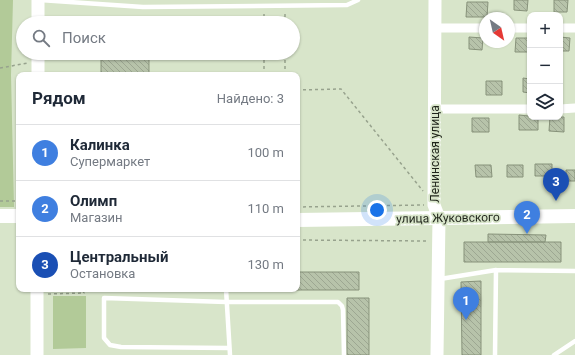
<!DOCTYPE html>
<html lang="ru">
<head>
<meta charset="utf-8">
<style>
  body { margin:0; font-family:Roboto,sans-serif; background:#f2f2f3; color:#1f2937 }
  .controls { position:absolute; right:12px; top:12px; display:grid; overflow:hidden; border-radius:8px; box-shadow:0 1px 3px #0004 }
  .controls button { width:36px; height:36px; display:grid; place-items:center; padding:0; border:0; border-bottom:1px solid #e0e1e3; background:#fff; color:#1f2937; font:20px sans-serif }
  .compass { position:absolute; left:479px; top:12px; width:36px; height:36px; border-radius:50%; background:#fff; box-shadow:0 1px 3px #0004; rotate:146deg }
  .you { position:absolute; left:377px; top:210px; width:14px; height:14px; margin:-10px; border:3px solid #fff; border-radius:50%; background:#1a73e8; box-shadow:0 0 0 6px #1a73e833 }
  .badge { display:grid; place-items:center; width:26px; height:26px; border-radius:50%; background:#d93025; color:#fff; font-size:13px; font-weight:700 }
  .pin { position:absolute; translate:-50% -33px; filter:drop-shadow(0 1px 2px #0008) }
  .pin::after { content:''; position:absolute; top:21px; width:14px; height:12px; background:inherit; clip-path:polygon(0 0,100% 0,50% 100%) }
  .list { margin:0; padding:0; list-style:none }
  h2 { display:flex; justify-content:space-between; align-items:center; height:52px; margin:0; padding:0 16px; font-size:17px }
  h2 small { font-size:13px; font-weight:400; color:#747a83 }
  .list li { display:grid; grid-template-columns:26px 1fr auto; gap:12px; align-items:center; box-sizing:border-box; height:56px; padding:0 16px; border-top:1px solid #e0e1e3 }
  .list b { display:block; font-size:15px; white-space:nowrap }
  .list p { margin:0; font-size:13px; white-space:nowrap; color:#747a83 }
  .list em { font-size:13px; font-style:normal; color:#747a83 }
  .icon { flex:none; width:22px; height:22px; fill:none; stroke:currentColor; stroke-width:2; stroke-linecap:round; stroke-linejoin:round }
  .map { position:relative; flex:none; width:575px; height:355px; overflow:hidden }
  .search { position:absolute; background:#fff; box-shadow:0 1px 3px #0004; left:16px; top:16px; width:284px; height:44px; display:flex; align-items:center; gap:10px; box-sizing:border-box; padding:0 14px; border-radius:22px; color:#747a83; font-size:15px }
  .panel { position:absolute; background:#fff; box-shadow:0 1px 3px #0004; left:16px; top:72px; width:284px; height:220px; border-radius:8px }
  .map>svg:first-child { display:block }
</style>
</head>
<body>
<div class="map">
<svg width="575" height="355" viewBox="0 0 575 355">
  <defs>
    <pattern id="building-back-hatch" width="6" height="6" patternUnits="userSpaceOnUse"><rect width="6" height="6" fill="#b7c3aa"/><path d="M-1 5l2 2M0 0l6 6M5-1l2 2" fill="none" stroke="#9da792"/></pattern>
  </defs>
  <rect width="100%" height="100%" fill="#d8e5ca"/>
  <!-- green -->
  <path fill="#b2ca98" d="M 0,0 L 13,0 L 11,75 L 14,207 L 0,207 Z
    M 53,296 L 86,296 L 86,348 L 53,349 Z"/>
  <!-- building -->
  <path fill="url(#building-back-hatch)" stroke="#87927a" d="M 514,0 L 528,0 L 527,11 L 514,10 Z
    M 554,0 L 568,0 L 567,12 L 554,12 Z
    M 467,2 L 488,2 L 487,17 L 466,17 Z
    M 469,37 L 483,38 L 482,50 L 469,49 Z
    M 560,37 L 570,38 L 569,51 L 560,51 Z
    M 516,38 L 530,38 L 530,52 L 515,52 Z
    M 101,53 L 149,53 L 149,75 L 101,75 Z
    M 523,78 L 530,79 L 530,93 L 523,92 Z
    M 486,81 L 502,81 L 502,95 L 486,95 Z
    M 519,115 L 538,117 L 538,130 L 519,130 Z
    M 550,117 L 564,117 L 564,132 L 549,131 Z
    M 472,118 L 489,118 L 489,132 L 472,132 Z
    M 535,164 L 552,164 L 552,176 L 535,176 Z
    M 475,165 L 491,165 L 492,177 L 476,177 Z
    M 507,165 L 523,165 L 523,177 L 507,177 Z
    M 566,170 L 575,170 L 575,181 L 566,181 Z
    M 488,234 L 546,235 L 545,242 L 488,242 Z
    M 464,242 L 561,242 L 561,262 L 464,262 Z
    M 297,272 L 359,272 L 359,290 L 234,290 L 234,289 L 297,289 Z
    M 481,281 L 481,355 L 462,355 L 461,282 Z
    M 90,289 L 218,289 L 90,290 Z
    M 347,298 L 369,298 L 369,355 L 347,355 Z"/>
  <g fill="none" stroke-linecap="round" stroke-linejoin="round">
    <!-- path -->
    <path stroke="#97a28d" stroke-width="1.5" stroke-dasharray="3 3" stroke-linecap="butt" d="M 264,23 L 264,13
      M 285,23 L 285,13
      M 0,68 L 28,63
      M 264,75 L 264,53
      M 285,75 L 285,53
      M 297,90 L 341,89 L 423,191
      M 0,201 L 19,201
      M 297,207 L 424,205
      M 297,240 L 427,241
      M 48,294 L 84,293 L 82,289"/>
    <!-- lane -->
    <path stroke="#fff" stroke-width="4.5" d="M 40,0 L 143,7 L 347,5 L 358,0
      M 440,279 L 496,270
      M 226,289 L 230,355
      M 229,348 L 121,347 L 110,345 L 104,338 L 104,298 L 226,302 L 338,302 L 342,306 L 343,310 L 344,355
      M 495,355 L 496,270 L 575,271
      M 554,355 L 575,341"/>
    <!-- street -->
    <path stroke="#fff" stroke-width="9" d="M 434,28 L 485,28
      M 509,28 L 530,28
      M 560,28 L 575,28
      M 434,109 L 530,109
      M 560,109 L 575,108"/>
    <!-- secondary -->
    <path stroke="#fff" stroke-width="13" d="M 38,0 L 38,23
      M 435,0 L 434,205 L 439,218 L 437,355
      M 38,75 L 38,53
      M 37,289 L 37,355"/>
    <!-- primary -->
    <path stroke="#fff" stroke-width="14" d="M 0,216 L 19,216
      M 297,220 L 575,216"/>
  </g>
  <g text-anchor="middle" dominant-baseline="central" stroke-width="3.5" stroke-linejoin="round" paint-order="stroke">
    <!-- street labels -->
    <g font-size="12" fill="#1f241a" stroke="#d8e5ca">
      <text transform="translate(435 154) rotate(-90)">Ленинская улица</text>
      <text transform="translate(448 218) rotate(-1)">улица Жуковского</text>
    </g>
  </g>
</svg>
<div class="controls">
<button>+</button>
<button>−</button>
<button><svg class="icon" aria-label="layers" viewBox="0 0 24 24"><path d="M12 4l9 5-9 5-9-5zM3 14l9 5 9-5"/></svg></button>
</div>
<svg class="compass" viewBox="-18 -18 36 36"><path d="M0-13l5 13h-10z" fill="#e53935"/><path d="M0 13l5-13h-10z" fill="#747a83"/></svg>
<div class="you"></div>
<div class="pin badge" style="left:466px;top:320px;background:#3f7fe0">1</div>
<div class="pin badge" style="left:527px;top:234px;background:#3f7fe0">2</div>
<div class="pin badge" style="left:556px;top:201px;background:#1a4fb4">3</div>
<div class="search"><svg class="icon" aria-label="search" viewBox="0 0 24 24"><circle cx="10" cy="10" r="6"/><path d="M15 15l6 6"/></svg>Поиск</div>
<section class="panel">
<h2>Рядом<small>Найдено: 3</small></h2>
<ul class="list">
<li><span class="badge" style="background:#3f7fe0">1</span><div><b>Калинка</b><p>Супермаркет</p></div><em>100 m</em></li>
<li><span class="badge" style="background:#3f7fe0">2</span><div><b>Олимп</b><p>Магазин</p></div><em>110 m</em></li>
<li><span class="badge" style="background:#1a4fb4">3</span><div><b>Центральный</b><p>Остановка</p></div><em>130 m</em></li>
</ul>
</section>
</div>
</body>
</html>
